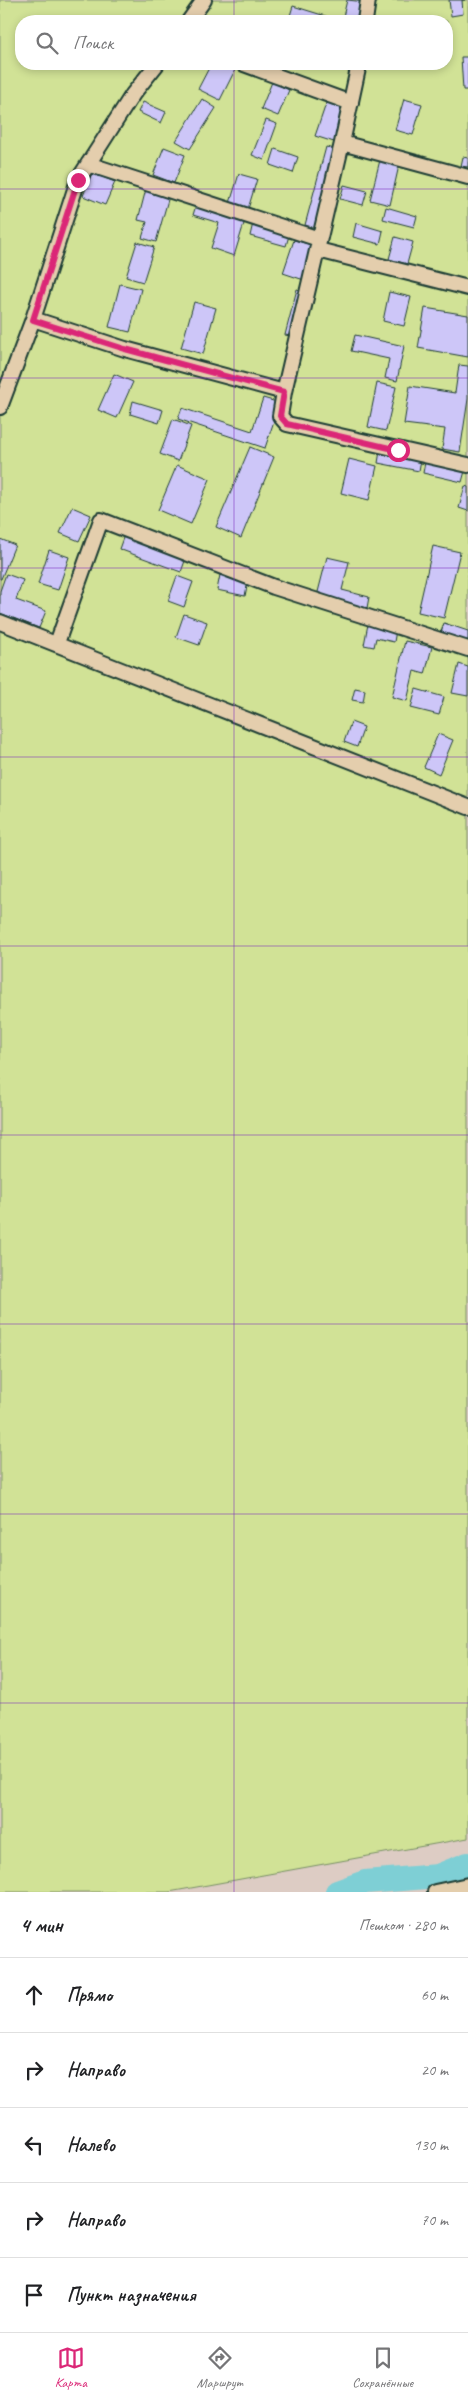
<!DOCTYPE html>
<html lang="ru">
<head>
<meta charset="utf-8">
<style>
  body { margin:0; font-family:Caveat,sans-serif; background:#f6f6f6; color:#202124 }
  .stop { position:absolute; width:15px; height:15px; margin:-11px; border:4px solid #db2777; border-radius:50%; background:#fff }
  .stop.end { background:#db2777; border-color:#fff; box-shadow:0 1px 5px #0008 }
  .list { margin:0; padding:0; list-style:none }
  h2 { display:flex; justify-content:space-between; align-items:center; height:65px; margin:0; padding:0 20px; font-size:21px }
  h2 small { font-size:16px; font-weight:400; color:#757577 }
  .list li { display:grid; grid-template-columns:32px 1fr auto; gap:15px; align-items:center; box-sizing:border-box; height:75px; padding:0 20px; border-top:1px solid #e0e0e0 }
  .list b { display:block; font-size:19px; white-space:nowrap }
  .list em { font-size:16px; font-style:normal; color:#757577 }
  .icon { flex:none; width:28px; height:28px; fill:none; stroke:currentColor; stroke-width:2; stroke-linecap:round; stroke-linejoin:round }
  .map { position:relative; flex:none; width:468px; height:1892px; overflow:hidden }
  .search { position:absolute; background:#fff; box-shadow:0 2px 8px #0003; left:15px; right:15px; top:15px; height:55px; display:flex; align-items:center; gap:12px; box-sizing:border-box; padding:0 18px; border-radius:20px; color:#757577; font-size:19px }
  .sheet { height:440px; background:#fff }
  nav { display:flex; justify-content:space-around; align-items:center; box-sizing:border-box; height:70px; border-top:1px solid #e0e0e0; background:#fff; font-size:14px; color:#757577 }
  nav a { display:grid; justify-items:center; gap:2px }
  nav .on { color:#db2777 }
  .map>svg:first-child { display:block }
</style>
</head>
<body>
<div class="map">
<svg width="468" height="1892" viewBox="0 0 468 1892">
  <rect width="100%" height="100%" fill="#ddccc4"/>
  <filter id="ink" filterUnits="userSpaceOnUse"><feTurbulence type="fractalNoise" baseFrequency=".02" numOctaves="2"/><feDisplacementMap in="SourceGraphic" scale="10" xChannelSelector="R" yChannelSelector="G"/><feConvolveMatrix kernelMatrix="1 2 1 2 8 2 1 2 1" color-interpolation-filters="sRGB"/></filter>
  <g filter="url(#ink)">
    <!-- green -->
    <path fill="#d1e296" stroke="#789065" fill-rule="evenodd" d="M 0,0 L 468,0 L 468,1838 L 169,1892 L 0,1892 ZM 21,21 L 447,21 L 447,64 L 21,64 Z"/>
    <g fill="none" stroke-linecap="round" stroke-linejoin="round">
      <!-- river -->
      <path stroke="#7ecfd5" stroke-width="24" d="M 337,1892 L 365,1882 L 438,1876 L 468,1864"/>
    </g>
    <!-- building -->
    <path fill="#cdc6f8" stroke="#1f3d34" d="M 347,0 L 366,2 L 362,21 L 342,21 Z
      M 449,0 L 465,0 L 462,0 L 463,14 L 451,16 Z
      M 293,6 L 335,19 L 334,21 L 295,21 L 289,19 Z
      M 461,57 L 468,57 L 468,90 L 463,90 Z
      M 211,64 L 227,64 L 236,68 L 220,100 L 198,89 Z
      M 338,64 L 350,64 L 348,71 L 337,68 Z
      M 272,82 L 289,90 L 278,116 L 261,109 Z
      M 328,98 L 349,105 L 337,143 L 315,136 Z
      M 202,99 L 216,108 L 190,149 L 176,141 Z
      M 404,99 L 422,104 L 413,135 L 395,130 Z
      M 143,102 L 166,112 L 161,123 L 138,112 Z
      M 266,120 L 277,124 L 264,160 L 252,155 Z
      M 164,147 L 185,155 L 174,183 L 153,175 Z
      M 326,147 L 339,150 L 319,229 L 305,225 Z
      M 275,149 L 298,157 L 293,173 L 270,165 Z
      M 381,156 L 400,161 L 390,205 L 370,200 Z
      M 463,157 L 468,158 L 468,167 L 461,166 Z
      M 92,173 L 115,182 L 105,205 L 83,196 Z
      M 239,174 L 257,179 L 248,209 L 230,203 Z
      M 344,185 L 367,191 L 363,205 L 340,199 Z
      M 146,189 L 169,196 L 156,242 L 142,238 L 147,222 L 138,220 Z
      M 197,202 L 246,217 L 234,256 L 211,248 L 219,223 L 193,215 Z
      M 386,207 L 417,216 L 414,227 L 383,219 Z
      M 253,223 L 290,232 L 286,246 L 250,236 Z
      M 356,223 L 383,231 L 380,244 L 353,237 Z
      M 395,237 L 413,242 L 407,264 L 389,259 Z
      M 294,240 L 315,246 L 304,280 L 283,273 Z
      M 137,242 L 154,247 L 143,282 L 126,277 Z
      M 120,284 L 141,289 L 130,332 L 109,327 Z
      M 297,289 L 307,292 L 296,337 L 285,335 Z
      M 389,292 L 411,297 L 404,326 L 383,321 Z
      M 194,302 L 216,308 L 203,354 L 181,348 Z
      M 425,308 L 468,315 L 468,357 L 418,348 Z
      M 355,335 L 404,346 L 397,381 L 385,378 L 389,359 L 351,351 Z
      M 459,365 L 468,366 L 468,399 L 460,452 L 442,449 L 445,429 L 404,424 L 410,386 L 455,393 Z
      M 114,374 L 133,382 L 117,418 L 98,410 Z
      M 377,383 L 396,387 L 386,431 L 368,427 Z
      M 263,398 L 280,403 L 265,448 L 178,419 L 182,408 L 252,431 Z
      M 133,401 L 163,410 L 159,423 L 130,414 Z
      M 173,419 L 191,426 L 178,461 L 160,454 Z
      M 250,447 L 274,457 L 241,538 L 216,527 Z
      M 380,451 L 421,459 L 419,471 L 378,463 Z
      M 349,459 L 377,466 L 369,500 L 341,493 Z
      M 425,462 L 465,471 L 462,482 L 423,473 Z
      M 177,465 L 210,479 L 191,524 L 158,510 Z
      M 465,486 L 468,487 L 468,511 L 459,508 Z
      M 72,507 L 91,515 L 79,541 L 60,533 Z
      M 124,535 L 186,558 L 181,572 L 119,549 Z
      M 0,539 L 15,545 L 1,579 L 0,579 Z
      M 433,546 L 460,552 L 444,618 L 418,612 Z
      M 49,550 L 69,557 L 58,590 L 38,584 Z
      M 327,557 L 349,562 L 342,590 L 369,597 L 367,608 L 317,596 Z
      M 6,574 L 23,580 L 16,600 L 46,611 L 39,628 L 0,613 L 0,591 Z
      M 220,575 L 248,581 L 245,596 L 217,590 Z
      M 177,576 L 193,582 L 184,607 L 168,601 Z
      M 184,614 L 207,622 L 199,645 L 176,637 Z
      M 444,623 L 468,631 L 468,643 L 440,635 Z
      M 368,624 L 396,630 L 394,642 L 376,638 L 374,647 L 364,645 Z
      M 405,641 L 432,647 L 425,674 L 414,671 L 407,701 L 392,697 Z
      M 459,664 L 468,667 L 468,696 L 452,693 Z
      M 355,688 L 365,690 L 363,702 L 352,700 Z
      M 416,689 L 444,697 L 439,715 L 411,708 Z
      M 351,722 L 364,727 L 357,747 L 344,742 Z
      M 438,734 L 453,740 L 439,774 L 424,767 Z"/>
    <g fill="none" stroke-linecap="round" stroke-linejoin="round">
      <!-- minor casing -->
      <g stroke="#1f3d34" stroke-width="18">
        <path id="minor" d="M 189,21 L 204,0
          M 365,21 L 368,0
          M 244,64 L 351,103
          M 359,64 L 342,143 L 468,177
          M 88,164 L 319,239
          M 318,250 L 468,288
          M 33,319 L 125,349 L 284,392 L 280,416 L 287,424 L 468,465
          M 284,392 L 342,143
          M 0,407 L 33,319 L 78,180 L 133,94 L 157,64
          M 0,622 L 468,807
          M 57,643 L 101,520 L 274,587 L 468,649
          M 435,1892 L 468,1885"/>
      </g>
      <!-- minor -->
      <use href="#minor" stroke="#e4cead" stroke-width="14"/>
    </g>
  </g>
  <g fill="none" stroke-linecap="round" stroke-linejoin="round" filter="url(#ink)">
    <!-- route -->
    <path stroke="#db2777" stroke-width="6" d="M 78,180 L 33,320 L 125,349 L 284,392 L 280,416 L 287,424 L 398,450"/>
  </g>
  <!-- grid -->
  <path fill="none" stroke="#7b2cbf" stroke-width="1" stroke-opacity="0.55" d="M 234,0 L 234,21M 234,64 L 234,1892M 0,189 L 468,189M 0,378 L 468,378M 0,568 L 468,568M 0,757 L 468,757M 0,946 L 468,946M 0,1135 L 468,1135M 0,1324 L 468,1324M 0,1514 L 468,1514M 0,1703 L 468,1703"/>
</svg>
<div class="stop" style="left:398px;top:450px"></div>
<div class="stop end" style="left:78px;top:180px"></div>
<div class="search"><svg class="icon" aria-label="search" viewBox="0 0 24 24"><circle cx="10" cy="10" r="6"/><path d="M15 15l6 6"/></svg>Поиск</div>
</div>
<section class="sheet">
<h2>4 мин<small>Пешком · 280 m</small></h2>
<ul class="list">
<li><svg class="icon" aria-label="ahead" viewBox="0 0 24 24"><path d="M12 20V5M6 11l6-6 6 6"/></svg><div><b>Прямо</b></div><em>60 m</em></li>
<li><svg class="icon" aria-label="right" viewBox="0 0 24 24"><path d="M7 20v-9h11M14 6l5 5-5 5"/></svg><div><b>Направо</b></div><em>20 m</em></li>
<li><svg class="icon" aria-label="left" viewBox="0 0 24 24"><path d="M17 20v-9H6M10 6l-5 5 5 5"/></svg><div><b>Налево</b></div><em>130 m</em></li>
<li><svg class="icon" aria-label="right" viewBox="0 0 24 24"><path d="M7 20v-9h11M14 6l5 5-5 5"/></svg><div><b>Направо</b></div><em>70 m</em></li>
<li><svg class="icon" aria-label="arrive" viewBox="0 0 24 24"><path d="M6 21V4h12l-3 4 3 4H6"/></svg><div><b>Пункт назначения</b></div></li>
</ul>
</section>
<nav>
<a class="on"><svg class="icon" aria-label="map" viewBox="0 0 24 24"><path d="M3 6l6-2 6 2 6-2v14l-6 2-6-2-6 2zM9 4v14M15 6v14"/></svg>Карта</a>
<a><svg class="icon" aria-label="directions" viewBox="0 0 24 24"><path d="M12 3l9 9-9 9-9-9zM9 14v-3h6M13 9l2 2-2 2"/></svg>Маршрут</a>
<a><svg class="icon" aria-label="saved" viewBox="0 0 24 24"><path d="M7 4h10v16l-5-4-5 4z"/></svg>Сохранённые</a>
</nav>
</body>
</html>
